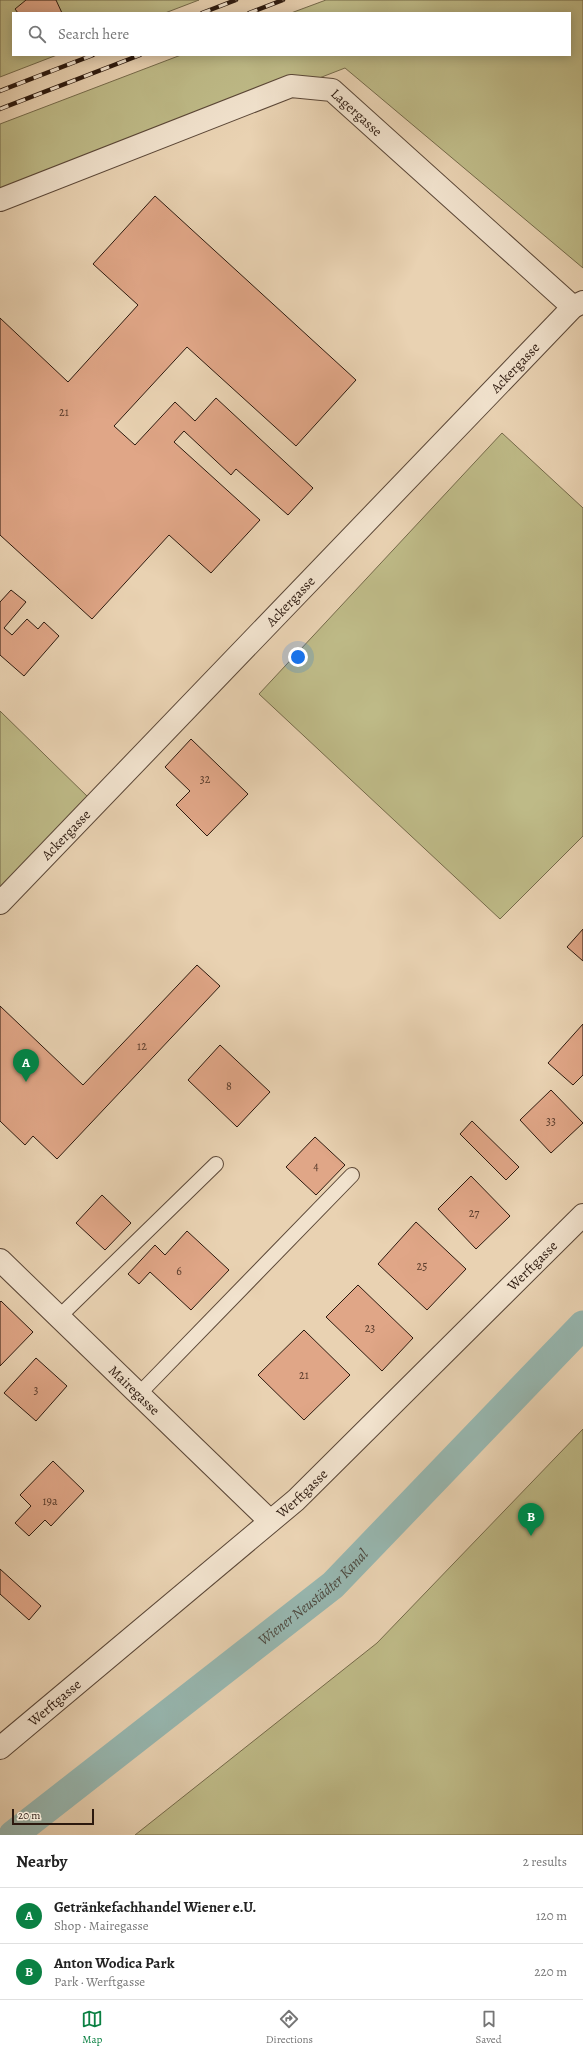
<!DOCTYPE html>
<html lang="en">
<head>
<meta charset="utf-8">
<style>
  body { margin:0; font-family:Alegreya,serif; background:#f2f2f2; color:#222 }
  .scale { position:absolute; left:12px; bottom:10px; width:82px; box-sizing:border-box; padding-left:4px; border:2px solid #2c190e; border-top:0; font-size:11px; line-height:14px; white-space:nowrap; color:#2c190e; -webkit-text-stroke:3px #f1e2cd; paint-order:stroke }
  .you { position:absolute; left:298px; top:657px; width:14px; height:14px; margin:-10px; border:3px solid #fff; border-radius:50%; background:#1a73e8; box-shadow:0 0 0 6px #1a73e833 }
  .badge { display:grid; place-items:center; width:26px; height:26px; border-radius:50%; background:#0b8043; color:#fff; font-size:13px; font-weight:700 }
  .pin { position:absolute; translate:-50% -33px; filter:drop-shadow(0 1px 2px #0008) }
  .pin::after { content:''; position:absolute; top:21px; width:14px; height:12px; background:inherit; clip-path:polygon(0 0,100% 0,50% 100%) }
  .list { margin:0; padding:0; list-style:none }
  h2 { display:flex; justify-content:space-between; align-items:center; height:52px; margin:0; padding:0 16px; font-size:17px }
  h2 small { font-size:13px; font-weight:400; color:#767676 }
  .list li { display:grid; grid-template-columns:26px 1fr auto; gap:12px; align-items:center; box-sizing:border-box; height:56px; padding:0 16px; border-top:1px solid #e0e0e0 }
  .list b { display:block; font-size:15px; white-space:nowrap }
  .list p { margin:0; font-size:13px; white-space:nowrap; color:#767676 }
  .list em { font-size:13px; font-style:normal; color:#767676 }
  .icon { flex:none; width:22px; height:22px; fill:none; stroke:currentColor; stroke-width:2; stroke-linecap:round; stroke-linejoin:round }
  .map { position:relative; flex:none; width:583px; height:1835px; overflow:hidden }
  .search { position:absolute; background:#fff; box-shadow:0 2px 10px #0003; left:12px; right:12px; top:12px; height:44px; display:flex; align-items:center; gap:10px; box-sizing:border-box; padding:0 14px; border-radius:0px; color:#767676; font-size:15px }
  .sheet { height:164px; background:#fff }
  nav { display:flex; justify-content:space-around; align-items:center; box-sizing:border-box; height:56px; border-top:1px solid #e0e0e0; background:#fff; font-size:11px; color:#767676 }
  nav a { display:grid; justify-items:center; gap:2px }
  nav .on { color:#0b8043 }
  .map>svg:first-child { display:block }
</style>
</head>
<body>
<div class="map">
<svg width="583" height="1835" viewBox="0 0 583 1835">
  <rect width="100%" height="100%" fill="#e9d2b2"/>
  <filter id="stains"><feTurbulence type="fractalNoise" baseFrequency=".005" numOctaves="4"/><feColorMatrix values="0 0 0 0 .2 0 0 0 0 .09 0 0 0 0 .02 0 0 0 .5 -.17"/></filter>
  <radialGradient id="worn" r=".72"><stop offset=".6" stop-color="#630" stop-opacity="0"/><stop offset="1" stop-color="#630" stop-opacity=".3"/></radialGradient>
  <!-- green -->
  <path fill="#beba87" stroke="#756a4a" d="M 0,0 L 199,0 L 165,13 L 13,13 L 13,55 L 57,55 L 0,77 Z
    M 326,0 L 583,0 L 583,268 L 345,68 L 0,202 L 0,124 L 181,55 L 570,55 L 570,13 L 291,13 Z
    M 502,433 L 583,508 L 583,836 L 500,919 L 259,694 Z
    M 0,711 L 90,799 L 0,897 Z
    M 583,1429 L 583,1835 L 135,1835 L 377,1643 Z"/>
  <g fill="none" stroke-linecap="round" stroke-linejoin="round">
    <!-- canal -->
    <path stroke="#97b7b0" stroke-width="29" id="s1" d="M 13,1835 L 333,1585 L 583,1325"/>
  </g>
  <!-- building -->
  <path fill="#e0a687" stroke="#2c190e" d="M 26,0 L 56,0 L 62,13 L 18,13 L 15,9 Z
    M 155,196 L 356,380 L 296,446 L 187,347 L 114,426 L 135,445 L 175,402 L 195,421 L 216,398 L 313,488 L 288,515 L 236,469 L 231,475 L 184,431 L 174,442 L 260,520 L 211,573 L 169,535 L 92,619 L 0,535 L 0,318 L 68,382 L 138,305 L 93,264 Z
    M 11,590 L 26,602 L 4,628 L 12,635 L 27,619 L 38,629 L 44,622 L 59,636 L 24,676 L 0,655 L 0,602 Z
    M 191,739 L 248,794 L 207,836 L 176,805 L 190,791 L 165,767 Z
    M 583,929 L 583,961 L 567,947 Z
    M 197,965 L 220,986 L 57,1159 L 33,1136 L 25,1145 L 0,1121 L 0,1006 L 83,1085 Z
    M 583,1024 L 583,1075 L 573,1085 L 548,1063 Z
    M 220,1045 L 270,1092 L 237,1127 L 188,1080 Z
    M 551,1090 L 583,1123 L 551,1153 L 520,1120 Z
    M 472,1121 L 519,1167 L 506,1180 L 460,1134 Z
    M 315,1137 L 345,1165 L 316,1195 L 286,1167 Z
    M 471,1176 L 510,1216 L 476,1249 L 438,1209 Z
    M 102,1195 L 131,1223 L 105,1250 L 76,1223 Z
    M 416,1222 L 466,1269 L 427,1310 L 378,1264 Z
    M 187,1231 L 229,1270 L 191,1310 L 150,1272 L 139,1284 L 128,1274 L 155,1245 L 165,1255 Z
    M 358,1285 L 413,1338 L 382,1371 L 326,1317 Z
    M 1,1301 L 33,1332 L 0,1366 L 0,1302 Z
    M 304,1330 L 350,1375 L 304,1420 L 258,1375 Z
    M 36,1358 L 67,1386 L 36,1421 L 4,1393 Z
    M 53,1461 L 84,1491 L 51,1526 L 45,1520 L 29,1536 L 15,1523 L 31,1506 L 20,1495 Z
    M 0,1569 L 41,1606 L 29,1620 L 0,1594 Z"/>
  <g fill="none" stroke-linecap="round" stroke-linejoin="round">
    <!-- service casing -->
    <g stroke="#5b4737" stroke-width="16">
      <path id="service" d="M 60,1316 L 216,1164
        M 138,1395 L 352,1175"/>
    </g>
    <!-- minor casing -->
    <g stroke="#5b4737" stroke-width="24">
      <g id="minor">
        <path id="s2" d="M 0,200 L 291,86 L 332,90 L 573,307"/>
        <path id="s3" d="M 0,903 L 573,307 L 583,302"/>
        <path id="s4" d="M 0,1260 L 270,1521"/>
        <path id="s5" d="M 0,1748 L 296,1500 L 583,1215"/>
      </g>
    </g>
    <!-- service -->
    <use href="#service" stroke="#f1e2cd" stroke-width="14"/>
    <!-- minor -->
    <use href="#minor" stroke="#f1e2cd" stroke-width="22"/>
    <!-- rail casing -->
    <g stroke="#2c190e" stroke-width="4.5">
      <path id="rail" d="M 202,13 L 236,0
        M 249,13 L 283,0
        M 0,91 L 93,55
        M 0,109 L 140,55"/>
    </g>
    <!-- rail -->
    <use href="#rail" stroke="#f1e2cd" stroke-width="3" stroke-dasharray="9" stroke-linecap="butt"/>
  </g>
  <g text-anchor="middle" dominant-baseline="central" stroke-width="4" stroke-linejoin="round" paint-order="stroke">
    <!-- number labels -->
    <g font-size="12" fill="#593c2c">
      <text x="64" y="412">21</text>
      <text x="205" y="779">32</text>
      <text x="142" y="1046">12</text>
      <text x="229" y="1086">8</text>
      <text x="551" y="1121">33</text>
      <text x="316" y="1166">4</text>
      <text x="474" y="1213">27</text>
      <text x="422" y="1266">25</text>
      <text x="179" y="1271">6</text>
      <text x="370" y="1328">23</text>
      <text x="304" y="1375">21</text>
      <text x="36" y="1390">3</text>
      <text x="50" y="1501">19a</text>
    </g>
    <!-- street labels -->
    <g font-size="14" fill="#2c190e" stroke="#f1e2cd">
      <text stroke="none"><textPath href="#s2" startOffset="387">Lagergasse</textPath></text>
      <text stroke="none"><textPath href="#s3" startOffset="743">Ackergasse</textPath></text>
      <text stroke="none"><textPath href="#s3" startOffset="419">Ackergasse</textPath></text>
      <text stroke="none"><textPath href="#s3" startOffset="95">Ackergasse</textPath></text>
      <text stroke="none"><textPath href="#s5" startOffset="719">Werftgasse</textPath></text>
      <text stroke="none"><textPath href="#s4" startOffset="187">Mairegasse</textPath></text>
      <text stroke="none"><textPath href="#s5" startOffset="395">Werftgasse</textPath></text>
      <text stroke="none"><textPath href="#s5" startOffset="71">Werftgasse</textPath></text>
    </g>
    <!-- water labels -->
    <g font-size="15" font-style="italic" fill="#4c483f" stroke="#f1e2cd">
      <text stroke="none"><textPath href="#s1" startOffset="383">Wiener Neustädter Kanal</textPath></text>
    </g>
  </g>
  <rect width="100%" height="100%" filter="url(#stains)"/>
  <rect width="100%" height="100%" fill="url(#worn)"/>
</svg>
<div class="scale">20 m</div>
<div class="you"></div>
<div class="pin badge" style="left:26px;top:1082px">A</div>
<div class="pin badge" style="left:531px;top:1536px">B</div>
<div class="search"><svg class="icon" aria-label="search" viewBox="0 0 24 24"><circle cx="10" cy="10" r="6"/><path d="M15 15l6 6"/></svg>Search here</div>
</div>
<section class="sheet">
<h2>Nearby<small>2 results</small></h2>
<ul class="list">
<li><span class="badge">A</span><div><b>Getränkefachhandel Wiener e.U.</b><p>Shop · Mairegasse</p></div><em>120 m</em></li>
<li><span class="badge">B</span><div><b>Anton Wodica Park</b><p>Park · Werftgasse</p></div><em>220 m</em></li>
</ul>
</section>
<nav>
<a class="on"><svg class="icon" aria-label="map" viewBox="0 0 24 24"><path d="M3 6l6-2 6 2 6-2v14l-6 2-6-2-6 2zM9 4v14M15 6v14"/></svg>Map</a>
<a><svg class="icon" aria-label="directions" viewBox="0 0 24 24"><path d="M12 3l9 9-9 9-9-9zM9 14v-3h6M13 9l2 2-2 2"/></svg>Directions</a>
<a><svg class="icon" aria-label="saved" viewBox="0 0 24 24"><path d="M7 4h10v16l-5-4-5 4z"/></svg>Saved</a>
</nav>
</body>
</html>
